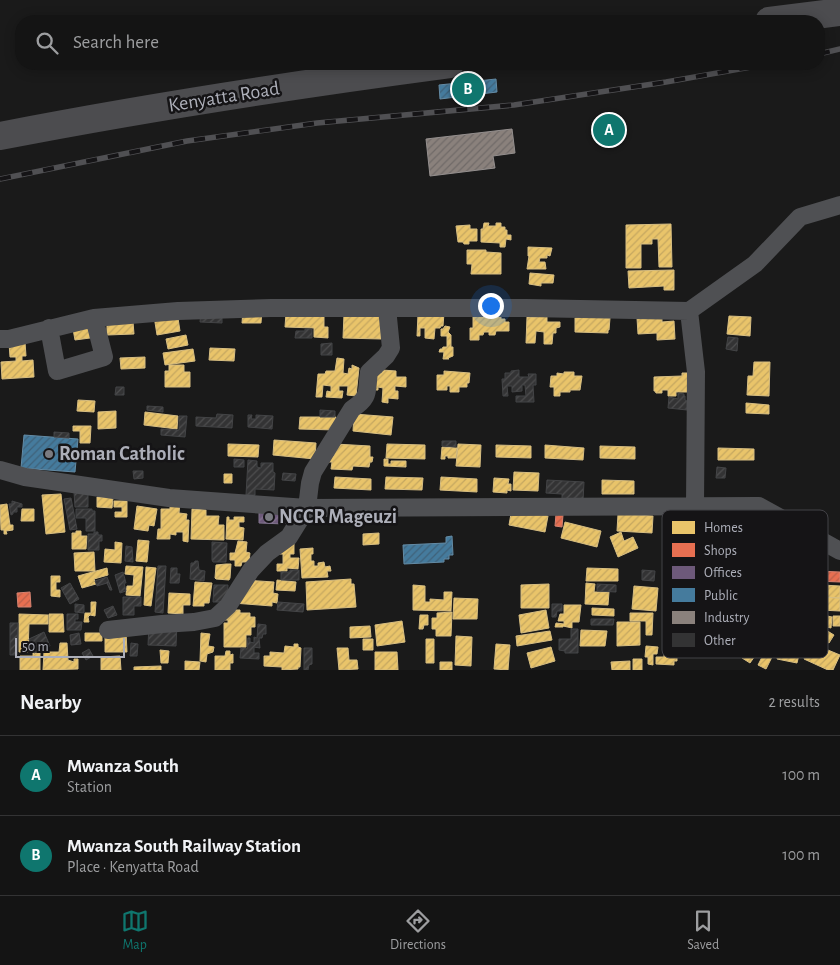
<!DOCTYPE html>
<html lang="en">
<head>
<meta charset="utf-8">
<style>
  body { margin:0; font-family:"Alegreya Sans",sans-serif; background:#212122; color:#f1f3f6 }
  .scale { position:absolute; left:15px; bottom:12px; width:110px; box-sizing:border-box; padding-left:5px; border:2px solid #adafb9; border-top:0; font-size:14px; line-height:18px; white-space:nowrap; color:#adafb9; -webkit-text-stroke:4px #151416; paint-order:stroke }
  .you { position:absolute; left:490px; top:305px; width:18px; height:18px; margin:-12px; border:4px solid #fff; border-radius:50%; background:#1a73e8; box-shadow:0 0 0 8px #1a73e833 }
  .badge { display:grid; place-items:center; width:32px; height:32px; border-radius:50%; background:#0f766e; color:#fff; font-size:16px; font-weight:700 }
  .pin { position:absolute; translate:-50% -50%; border:2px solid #fff; box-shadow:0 1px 5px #0006 }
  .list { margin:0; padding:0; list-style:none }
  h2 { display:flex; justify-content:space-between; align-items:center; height:65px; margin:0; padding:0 20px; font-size:21px }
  h2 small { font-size:16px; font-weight:400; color:#9d9ea0 }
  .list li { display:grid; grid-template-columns:32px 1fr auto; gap:15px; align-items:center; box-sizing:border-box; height:80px; padding:0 20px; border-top:1px solid #333334 }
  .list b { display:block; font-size:19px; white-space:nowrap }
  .list p { margin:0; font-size:16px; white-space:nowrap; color:#9d9ea0 }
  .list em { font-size:16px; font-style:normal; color:#9d9ea0 }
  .icon { flex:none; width:28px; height:28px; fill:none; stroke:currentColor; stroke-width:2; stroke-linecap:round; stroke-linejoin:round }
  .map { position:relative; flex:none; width:840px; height:670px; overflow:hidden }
  .search { position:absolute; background:#141414; box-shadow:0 2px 12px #0003; left:15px; right:15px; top:15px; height:55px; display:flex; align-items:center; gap:12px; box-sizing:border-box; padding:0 18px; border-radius:20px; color:#9d9ea0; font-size:19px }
  .sheet { height:225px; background:#141414 }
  nav { display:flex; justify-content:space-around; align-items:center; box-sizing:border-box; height:70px; border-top:1px solid #333334; background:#141414; font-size:14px; color:#9d9ea0 }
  nav a { display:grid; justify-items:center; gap:2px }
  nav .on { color:#0f766e }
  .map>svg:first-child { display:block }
</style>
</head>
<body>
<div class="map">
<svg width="840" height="670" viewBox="0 0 840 670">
  <defs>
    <pattern id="homes-hatch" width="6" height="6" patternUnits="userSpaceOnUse" patternTransform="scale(1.25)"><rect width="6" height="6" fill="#e9c46a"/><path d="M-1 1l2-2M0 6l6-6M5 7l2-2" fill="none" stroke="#c5a760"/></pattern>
    <pattern id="shops-hatch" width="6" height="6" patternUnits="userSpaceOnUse" patternTransform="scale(1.25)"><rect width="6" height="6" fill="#e76f51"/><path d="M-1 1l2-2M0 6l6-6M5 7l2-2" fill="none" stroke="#ba604b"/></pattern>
    <pattern id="offices-hatch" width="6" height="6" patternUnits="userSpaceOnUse" patternTransform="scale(1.25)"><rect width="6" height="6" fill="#6d597a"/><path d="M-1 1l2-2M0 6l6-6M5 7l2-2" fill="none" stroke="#857590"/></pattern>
    <pattern id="public-hatch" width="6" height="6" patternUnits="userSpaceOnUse" patternTransform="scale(1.25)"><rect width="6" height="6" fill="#457b9d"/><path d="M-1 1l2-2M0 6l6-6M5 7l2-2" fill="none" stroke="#3f627a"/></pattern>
    <pattern id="industry-hatch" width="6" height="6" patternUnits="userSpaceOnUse" patternTransform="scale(1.25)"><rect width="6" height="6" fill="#8a817c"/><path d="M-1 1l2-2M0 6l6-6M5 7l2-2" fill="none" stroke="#706a68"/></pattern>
    <pattern id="building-hatch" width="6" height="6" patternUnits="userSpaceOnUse" patternTransform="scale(1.25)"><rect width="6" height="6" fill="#333334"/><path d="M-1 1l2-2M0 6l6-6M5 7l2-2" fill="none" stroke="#4e4e4f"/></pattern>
  </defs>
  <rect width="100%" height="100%" fill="#1a1a1a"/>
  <!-- homes -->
  <path fill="url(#homes-hatch)" stroke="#d7be82" d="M 484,223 L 489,223 L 488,226 L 496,226 L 496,223 L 501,223 L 501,227 L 505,227 L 505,230 L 507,230 L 507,235 L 511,235 L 511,240 L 506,239 L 505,247 L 500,247 L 500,243 L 481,242 L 481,229 L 483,229 Z
    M 671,224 L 672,267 L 659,267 L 658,239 L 652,239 L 652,244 L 641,244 L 641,268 L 626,268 L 626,225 Z
    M 470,225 L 470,229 L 477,229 L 477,241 L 469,241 L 469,244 L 464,244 L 463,242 L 458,242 L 456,226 Z
    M 528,247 L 552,248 L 550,256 L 547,255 L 547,258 L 540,258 L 539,262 L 545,262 L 546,269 L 527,269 L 529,256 L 528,256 Z
    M 467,250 L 486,250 L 486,252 L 501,253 L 501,274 L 471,274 L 472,264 L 467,264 Z
    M 674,270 L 674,290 L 664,290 L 664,286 L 629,288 L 628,271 Z
    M 530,273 L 554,275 L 553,283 L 541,283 L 541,286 L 529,284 Z
    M 243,310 L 262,310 L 261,323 L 242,323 Z
    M 177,312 L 180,331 L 157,335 L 154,316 Z
    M 286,313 L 324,314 L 324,327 L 328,327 L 328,338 L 314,337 L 314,328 L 285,327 Z
    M 444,313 L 443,326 L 441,326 L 440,328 L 435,328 L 434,339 L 425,338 L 425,328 L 420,328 L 420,336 L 417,336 L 418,314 Z
    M 344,314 L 381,315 L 381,339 L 343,338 Z
    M 473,315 L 501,316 L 501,319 L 505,319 L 505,322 L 509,322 L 509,331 L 496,331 L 495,335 L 489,335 L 489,332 L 484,332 L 483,335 L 479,335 L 479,340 L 470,340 L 470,328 L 473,328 Z
    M 538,315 L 547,316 L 547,322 L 560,322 L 560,327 L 556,328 L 556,333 L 553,333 L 552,344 L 544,344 L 544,332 L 536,331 L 535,343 L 526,343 L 527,317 L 538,317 Z
    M 662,316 L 662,322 L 674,321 L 675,339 L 657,340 L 657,333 L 638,334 L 637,318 Z
    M 729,316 L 751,317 L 750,336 L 727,334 Z
    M 582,317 L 610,318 L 609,330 L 608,330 L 608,333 L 575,332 L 575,318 Z
    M 107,322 L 133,322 L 134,334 L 107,335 Z
    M 445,326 L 450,327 L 448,332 L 451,335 L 451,347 L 453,347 L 453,356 L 448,358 L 449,359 L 443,359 L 444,352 L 439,352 L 440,349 L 442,349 L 443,347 L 447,347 L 447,336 L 441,336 L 441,329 L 443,329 Z
    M 88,327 L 90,338 L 75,340 L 73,329 Z
    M 186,335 L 188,345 L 168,349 L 166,339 Z
    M 25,342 L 26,356 L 22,356 L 22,361 L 33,360 L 34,377 L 2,379 L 1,362 L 16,361 L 16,357 L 10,357 L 9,343 Z
    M 210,348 L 235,349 L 234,361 L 209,360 Z
    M 193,349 L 195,361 L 165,365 L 163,353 Z
    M 145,357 L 145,368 L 121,369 L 120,358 Z
    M 337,358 L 344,359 L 343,373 L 348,374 L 349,368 L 352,369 L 352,365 L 359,368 L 356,396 L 347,395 L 348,386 L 339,386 L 339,391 L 343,391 L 342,398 L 326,397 L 327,391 L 331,392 L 331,386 L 323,385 L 322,397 L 316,397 L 318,374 L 325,374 L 326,371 L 335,371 Z
    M 754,362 L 770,362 L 769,396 L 747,395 L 748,376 L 753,376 Z
    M 169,365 L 184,365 L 184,372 L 190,372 L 190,387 L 165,387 L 165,371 L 169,371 Z
    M 382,370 L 396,371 L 396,377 L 406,377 L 406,387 L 395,386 L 395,391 L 398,391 L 398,399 L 388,398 L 388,403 L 382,402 L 383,388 L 378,387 L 378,390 L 372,390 L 375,373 L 382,373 Z
    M 444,371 L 470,373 L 469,383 L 467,383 L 467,387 L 459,387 L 459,392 L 450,392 L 450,386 L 447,386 L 447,390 L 437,390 L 437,375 L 444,375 Z
    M 564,372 L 574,372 L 574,376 L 582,376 L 580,390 L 570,390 L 570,392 L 560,392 L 560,396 L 554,396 L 554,387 L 550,387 L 551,376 L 557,376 L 557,373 L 564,374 Z
    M 682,373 L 690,373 L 690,392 L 676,392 L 676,396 L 668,396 L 668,390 L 662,390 L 662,393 L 656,393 L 655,391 L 654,391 L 654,377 L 682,376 Z
    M 78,400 L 95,401 L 94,412 L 77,411 Z
    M 746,403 L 769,405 L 769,414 L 746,413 Z
    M 116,411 L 116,428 L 98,429 L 98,412 Z
    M 145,412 L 178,416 L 177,429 L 144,425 Z
    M 354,414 L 393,417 L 391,435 L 353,431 Z
    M 300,417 L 336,417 L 335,430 L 299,429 Z
    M 73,426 L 91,426 L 90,443 L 80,443 L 80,431 L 73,431 Z
    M 274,440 L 316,443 L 315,459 L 273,455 Z
    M 228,444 L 259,445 L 258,457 L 228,456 Z
    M 335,444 L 370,446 L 370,457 L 373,457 L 372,462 L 370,462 L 369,467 L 353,466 L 352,470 L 331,469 L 332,462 L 326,462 L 326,456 L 334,456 Z
    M 387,444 L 425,445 L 425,459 L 386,458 Z
    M 458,444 L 481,445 L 480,467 L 456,466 Z
    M 496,445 L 531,446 L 531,458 L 496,457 Z
    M 545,445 L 584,448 L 583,460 L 545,458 Z
    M 600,446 L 635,447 L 635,459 L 600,458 Z
    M 442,447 L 457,448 L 456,458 L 448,458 L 448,456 L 445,456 L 445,459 L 441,459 Z
    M 718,448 L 754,449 L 754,460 L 718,460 Z
    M 384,459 L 388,459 L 388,464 L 391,464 L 391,461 L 406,461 L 406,467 L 384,466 Z
    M 514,472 L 539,473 L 538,491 L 513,490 Z
    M 224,474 L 232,474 L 232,483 L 224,483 Z
    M 335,477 L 371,479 L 371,490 L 334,488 Z
    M 386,477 L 423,478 L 422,490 L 385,489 Z
    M 441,477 L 477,479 L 477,492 L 440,490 Z
    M 494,478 L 509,479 L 508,484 L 511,484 L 511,491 L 507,490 L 507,493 L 493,492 Z
    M 602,480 L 634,481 L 634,494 L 602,494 Z
    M 61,494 L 65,532 L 46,534 L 42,495 Z
    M 97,497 L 113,498 L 112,508 L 97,507 Z
    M 114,501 L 127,501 L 127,517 L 115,517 L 115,512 L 122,512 L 122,507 L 114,507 Z
    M 170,501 L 180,502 L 179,513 L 187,514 L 186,520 L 189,520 L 188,542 L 183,541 L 183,532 L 176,532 L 176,535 L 170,534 L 170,539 L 157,539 L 158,529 L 161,529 L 161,509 L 170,509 Z
    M 7,504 L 10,525 L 13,525 L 13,530 L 6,531 L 7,534 L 4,534 L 4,530 L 1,530 L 0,505 Z
    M 137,506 L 157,509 L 154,526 L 149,525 L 148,531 L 134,529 Z
    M 512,508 L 548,516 L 545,532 L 509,525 Z
    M 22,509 L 34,509 L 34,521 L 21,521 Z
    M 192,509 L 206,510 L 206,516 L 219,516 L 218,525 L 224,525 L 224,540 L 191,539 Z
    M 618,514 L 653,516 L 652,533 L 617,531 Z
    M 227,517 L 229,517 L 229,520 L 234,520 L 234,517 L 244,517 L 244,522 L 239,522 L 239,527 L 244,528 L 243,540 L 226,539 Z
    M 565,522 L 601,531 L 597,547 L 561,538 Z
    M 76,531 L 81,531 L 81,536 L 87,536 L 86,549 L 72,549 L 72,533 L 76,533 Z
    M 621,532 L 624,541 L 633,537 L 638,548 L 618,557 L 610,537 Z
    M 379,533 L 379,544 L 363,545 L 363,534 Z
    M 138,540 L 149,541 L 147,562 L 136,561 Z
    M 238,541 L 247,542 L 246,552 L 250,553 L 249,562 L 242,562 L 241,566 L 235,566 L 235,560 L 230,560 L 230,553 L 235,553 Z
    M 294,541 L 294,554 L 290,554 L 290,558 L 299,558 L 298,569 L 287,568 L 287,571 L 277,571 L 277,564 L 283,564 L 283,554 L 279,554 Z
    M 115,542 L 122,543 L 121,563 L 104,562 L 105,549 L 115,550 Z
    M 313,548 L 313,554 L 311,554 L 311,561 L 314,561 L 314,566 L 318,566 L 318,563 L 324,562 L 325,567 L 330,566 L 331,571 L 327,571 L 328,577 L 302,578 L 300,549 Z
    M 94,552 L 95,571 L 75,571 L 74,553 Z
    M 226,564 L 231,564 L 230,578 L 229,580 L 216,579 L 215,578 L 216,565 Z
    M 126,566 L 143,567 L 140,596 L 126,595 L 127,586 L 133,586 L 134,575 L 125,574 Z
    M 146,567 L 156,568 L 151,606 L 144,605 Z
    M 107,568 L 108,575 L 94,579 L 96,584 L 82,588 L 78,576 Z
    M 587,568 L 618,569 L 618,581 L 586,581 Z
    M 51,576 L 60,576 L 60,582 L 56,582 L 56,590 L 60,590 L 60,597 L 51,596 Z
    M 351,579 L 351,584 L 354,584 L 356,607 L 307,610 L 306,582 Z
    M 244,580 L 274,582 L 273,593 L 278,594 L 277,603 L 272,602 L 272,606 L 233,603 Z
    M 277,580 L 296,582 L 295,591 L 276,590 Z
    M 195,582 L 212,583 L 209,603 L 204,603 L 204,606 L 193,606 Z
    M 586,583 L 595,584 L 594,592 L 609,592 L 608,605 L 585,604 Z
    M 549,584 L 549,608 L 521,608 L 521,585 Z
    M 413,585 L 425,586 L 425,602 L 430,602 L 430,599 L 444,600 L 444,592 L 452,592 L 451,611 L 413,610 Z
    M 822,585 L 840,586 L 840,598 L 821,597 Z
    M 634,586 L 658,588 L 656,611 L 632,609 Z
    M 169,593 L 190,594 L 190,605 L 183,605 L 183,614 L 168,613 Z
    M 821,597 L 840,598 L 840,611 L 820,610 Z
    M 454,598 L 478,599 L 477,619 L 453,619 Z
    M 91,602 L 96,602 L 95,616 L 90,615 L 88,617 L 89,622 L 84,622 L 85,613 L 91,613 Z
    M 564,605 L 581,605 L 579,622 L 572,622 L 572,628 L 563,626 L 563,627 L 555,627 L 556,623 L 564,624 L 564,621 L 558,621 L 560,614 L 564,614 Z
    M 592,608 L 614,609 L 614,616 L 592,615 Z
    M 225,610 L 240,610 L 240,613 L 250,613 L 250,617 L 255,617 L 255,627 L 251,627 L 251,635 L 246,635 L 246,647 L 224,647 L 224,623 L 228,623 L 228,620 L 225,620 Z
    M 546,610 L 549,628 L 521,633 L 519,615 Z
    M 452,612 L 451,636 L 436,636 L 436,629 L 432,629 L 432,618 L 437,618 L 437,613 Z
    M 630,613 L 653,613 L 652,635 L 646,635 L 646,621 L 630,621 Z
    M 19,614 L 48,615 L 48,624 L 29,624 L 28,652 L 19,652 Z
    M 49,614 L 63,614 L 64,632 L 49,632 Z
    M 420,615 L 428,615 L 428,625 L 424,625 L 423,629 L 419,629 Z
    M 823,615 L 832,617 L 831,628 L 822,626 Z
    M 833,616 L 840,616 L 840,626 L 833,626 Z
    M 402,621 L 405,642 L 377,646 L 375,625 Z
    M 617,622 L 640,622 L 640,645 L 617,646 Z
    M 370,626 L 371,637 L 350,638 L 350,627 Z
    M 821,627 L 834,635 L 829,643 L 816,636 Z
    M 581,630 L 607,631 L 605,646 L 580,646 Z
    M 550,631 L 552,640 L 517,646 L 516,636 Z
    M 105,632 L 126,632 L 127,652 L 105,652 Z
    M 85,633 L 102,633 L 102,641 L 85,641 Z
    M 201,633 L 210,634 L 208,646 L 214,647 L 213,652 L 207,654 L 206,662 L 200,661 Z
    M 456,636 L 472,637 L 471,666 L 455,665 Z
    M 794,636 L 803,638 L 797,663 L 777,659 L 780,643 L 792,646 Z
    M 363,639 L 373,639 L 373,650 L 363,650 Z
    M 426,639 L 434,639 L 434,663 L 426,663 Z
    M 60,643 L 67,643 L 68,660 L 74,662 L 74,659 L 78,659 L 78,669 L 43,670 L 44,652 L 59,652 Z
    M 811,643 L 840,655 L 833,670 L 828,670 L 804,659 Z
    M 294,644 L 298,644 L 298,647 L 301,648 L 300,667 L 298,667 L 298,669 L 282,670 L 282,667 L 264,666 L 264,656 L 270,656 L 270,652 L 284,653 L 285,646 L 294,647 Z
    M 496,644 L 510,645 L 508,670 L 494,669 Z
    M 664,645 L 677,646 L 677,661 L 674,661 L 674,665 L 656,664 L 656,657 L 664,657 Z
    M 646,646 L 658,647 L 657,654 L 653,654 L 653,665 L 648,664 L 648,657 L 645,657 Z
    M 551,647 L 555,661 L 531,668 L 527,653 Z
    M 749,647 L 757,653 L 750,663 L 742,658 Z
    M 337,648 L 348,648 L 349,660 L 357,660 L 358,669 L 339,670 Z
    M 160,650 L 169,651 L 168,663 L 161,663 Z
    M 226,651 L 230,651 L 230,655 L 233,654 L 233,663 L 230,663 L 230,670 L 215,670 L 215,656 L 225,656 Z
    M 765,651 L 773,655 L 766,669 L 758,665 Z
    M 375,652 L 397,652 L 398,670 L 375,670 Z
    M 33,653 L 40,653 L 40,670 L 20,670 L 20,656 L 33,656 Z
    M 120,656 L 121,670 L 101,670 L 101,657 Z
    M 633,659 L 642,659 L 642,670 L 633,670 Z
    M 185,661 L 200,662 L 199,670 L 185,670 Z
    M 630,661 L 630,670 L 612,670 L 611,662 Z
    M 440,662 L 452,662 L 452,670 L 440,670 Z
    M 161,666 L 161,670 L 134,670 L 134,667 Z"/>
  <!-- shops -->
  <path fill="url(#shops-hatch)" stroke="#d68270" d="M 556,514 L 563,515 L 562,527 L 555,526 Z
    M 816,571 L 840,572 L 840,582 L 815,581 Z
    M 30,592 L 31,607 L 18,607 L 17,593 Z"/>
  <!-- offices -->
  <path fill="url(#offices-hatch)" stroke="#80738d" d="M 259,513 L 286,514 L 285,524 L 259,523 Z"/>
  <!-- public -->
  <path fill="url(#public-hatch)" stroke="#648ba5" d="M 496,79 L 497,92 L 440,99 L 439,85 Z
    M 24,435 L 78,439 L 75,472 L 21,468 Z
    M 452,536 L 453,555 L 449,555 L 449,559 L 444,559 L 444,562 L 404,564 L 403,545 L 446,543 L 446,537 Z"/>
  <!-- industry -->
  <path fill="url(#industry-hatch)" stroke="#948f8e" d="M 512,129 L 515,153 L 493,156 L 495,168 L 430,176 L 426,139 Z"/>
  <!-- building -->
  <path fill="url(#building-hatch)" stroke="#434446" d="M 201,311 L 222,312 L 222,323 L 200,322 Z
    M 305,329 L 312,329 L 312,338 L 295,338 L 296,331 L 305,331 Z
    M 728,337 L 738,338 L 737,351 L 726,349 Z
    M 332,343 L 332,355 L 321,355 L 321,344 Z
    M 519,370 L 519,377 L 529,377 L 528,374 L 536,374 L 536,385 L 533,385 L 534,402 L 516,402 L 516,396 L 526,396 L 525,385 L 522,385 L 522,391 L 512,392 L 512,386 L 507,386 L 508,396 L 503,396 L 502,379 L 505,379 L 505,373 L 511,373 L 511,371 Z
    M 116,387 L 124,387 L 124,395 L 115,395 Z
    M 678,393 L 684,394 L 684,396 L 685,396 L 685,400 L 687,401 L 687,410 L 668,408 L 669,397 L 678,399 Z
    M 147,406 L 163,407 L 163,412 L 147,410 Z
    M 320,410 L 335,411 L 335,417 L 320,417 Z
    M 217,414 L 233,415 L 232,428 L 196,426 L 196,417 L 216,418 Z
    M 248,415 L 252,415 L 251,419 L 256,419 L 256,415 L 273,416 L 272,429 L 248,427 Z
    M 179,416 L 187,416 L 185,437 L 161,435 L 161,429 L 179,430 Z
    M 54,432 L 69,433 L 69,438 L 54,437 Z
    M 442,441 L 456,441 L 456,447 L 442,446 Z
    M 234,459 L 244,460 L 244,467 L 234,467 Z
    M 248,460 L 257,461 L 257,467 L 261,468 L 261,463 L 273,463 L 273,472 L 275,473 L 274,490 L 255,489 L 255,495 L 246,495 Z
    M 717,467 L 726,468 L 725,478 L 716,478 Z
    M 133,471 L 143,471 L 143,478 L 134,479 Z
    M 283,473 L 296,474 L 295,481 L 282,480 Z
    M 547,480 L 584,482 L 583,501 L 562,500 L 562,494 L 546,493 Z
    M 74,492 L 88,492 L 88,507 L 75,507 Z
    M 71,498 L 77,529 L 70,530 L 64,499 Z
    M 12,501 L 22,504 L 22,507 L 17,507 L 17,512 L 13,512 L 13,514 L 11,515 L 9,504 L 12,504 Z
    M 76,509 L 92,509 L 92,511 L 95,511 L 95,531 L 86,531 L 86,518 L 76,518 Z
    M 94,532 L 98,532 L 98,535 L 102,535 L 102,541 L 99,541 L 99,550 L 88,550 L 88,534 L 94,534 Z
    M 212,542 L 227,543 L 226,562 L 213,562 L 212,560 Z
    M 126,546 L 132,547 L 133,562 L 125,561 Z
    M 195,561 L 198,561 L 199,570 L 205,571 L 204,581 L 190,579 L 191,563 L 194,563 Z
    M 158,566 L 166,566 L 163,613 L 155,612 Z
    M 171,568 L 177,568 L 177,574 L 180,574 L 179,583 L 170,583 Z
    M 290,570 L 299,570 L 299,580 L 281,580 L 281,572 L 290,572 Z
    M 642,570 L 655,571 L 654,581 L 642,580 Z
    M 123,572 L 126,583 L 124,583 L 126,591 L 120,593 L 115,575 Z
    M 107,577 L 112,590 L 110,590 L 107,583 L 97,586 L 95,581 Z
    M 70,583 L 79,599 L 70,604 L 61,588 Z
    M 597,584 L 616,585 L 616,592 L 597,591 Z
    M 214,585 L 228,585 L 227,602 L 213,602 Z
    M 123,597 L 141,597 L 141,606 L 134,606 L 134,615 L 123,615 Z
    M 278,602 L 304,604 L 303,612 L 277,610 Z
    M 75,604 L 84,605 L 84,613 L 75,612 Z
    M 552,604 L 562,604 L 562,611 L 557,611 L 556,617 L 552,617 Z
    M 113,606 L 117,615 L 108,618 L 104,610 Z
    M 67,614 L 78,614 L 78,619 L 75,619 L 75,622 L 82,622 L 81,630 L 67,630 Z
    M 591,619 L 614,619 L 613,625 L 591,625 Z
    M 10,623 L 18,623 L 17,655 L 10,655 Z
    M 177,623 L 176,646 L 148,645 L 149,625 Z
    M 258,624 L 266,625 L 266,634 L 263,634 L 262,638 L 259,638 L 260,648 L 254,647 L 254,653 L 259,653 L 259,659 L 240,658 L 241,648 L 247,649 L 248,638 L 250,638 L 250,642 L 254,643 L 254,637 L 257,638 Z
    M 571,629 L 578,629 L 578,653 L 565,653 L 565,651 L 559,650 L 559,639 L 571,639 Z
    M 44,632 L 50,646 L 34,653 L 29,639 Z
    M 79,633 L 81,644 L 71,645 L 70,635 Z
    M 131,643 L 138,644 L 137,656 L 130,656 Z
    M 304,648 L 312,648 L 312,664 L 309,665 L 308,670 L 304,670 Z
    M 89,649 L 93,656 L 86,660 L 82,653 Z"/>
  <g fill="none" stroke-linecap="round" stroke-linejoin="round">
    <!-- street -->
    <path stroke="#4f5053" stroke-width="18" d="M 689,311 L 696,372 L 695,505
      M 49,328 L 57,371 L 104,357 L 94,318
      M 0,339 L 9,339 L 94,318 L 178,311 L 271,308 L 527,308 L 689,311 L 755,264 L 800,217 L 840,205
      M 0,470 L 25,477 L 169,498 L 307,508 L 759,506 L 840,551
      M 108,630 L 162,624 L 194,622 L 215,618 L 228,606 L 251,570 L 267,553 L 289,537 L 307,508 L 310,483 L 313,472 L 352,409 C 371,397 366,391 369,372 L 386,356 L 391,348 L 387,308"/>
    <!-- highway -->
    <path stroke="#4c4c4f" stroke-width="28" d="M 769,21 L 840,12
      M 0,136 C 149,107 299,84 450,64"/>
    <!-- rail casing -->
    <g stroke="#505053" stroke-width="5.5">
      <path id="rail" d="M 819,54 L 840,49
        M 0,179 L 187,141 L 317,123 L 514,105 L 666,82 L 768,64"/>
    </g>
    <!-- rail -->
    <use href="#rail" stroke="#151416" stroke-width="4" stroke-dasharray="11" stroke-linecap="butt"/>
  </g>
  <!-- markers -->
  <g fill="#7a7b81" stroke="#151416" stroke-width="2">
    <circle cx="49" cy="454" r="5"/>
    <circle cx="269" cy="517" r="5"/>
  </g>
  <g text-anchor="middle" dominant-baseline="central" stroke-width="5" stroke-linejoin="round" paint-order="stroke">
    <!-- street labels -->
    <g font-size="20" fill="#adafb9" stroke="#151416">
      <text transform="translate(224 97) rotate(-9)">Kenyatta Road</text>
    </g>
    <!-- poi labels -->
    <g font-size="20" font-weight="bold" fill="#adafb9" stroke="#151416" text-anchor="start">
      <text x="59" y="454">Roman Catholic</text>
      <text x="279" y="517">NCCR Mageuzi</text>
    </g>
  </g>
  <!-- legend -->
  <rect x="662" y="510" width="166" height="148" rx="8" fill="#151416" stroke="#434247" stroke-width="1"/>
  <rect x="672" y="521" width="23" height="13" fill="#e9c46a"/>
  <rect x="672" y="543" width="23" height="14" fill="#e76f51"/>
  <rect x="672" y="566" width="23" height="13" fill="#6d597a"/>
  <rect x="672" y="588" width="23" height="14" fill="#457b9d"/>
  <rect x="672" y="611" width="23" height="13" fill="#8a817c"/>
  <rect x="672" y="633" width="23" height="14" fill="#333334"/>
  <g font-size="14" fill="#adafb9">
    <text x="704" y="532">Homes</text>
    <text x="704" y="555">Shops</text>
    <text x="704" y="577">Offices</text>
    <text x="704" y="600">Public</text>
    <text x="704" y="622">Industry</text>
    <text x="704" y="645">Other</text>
  </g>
</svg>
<div class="scale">50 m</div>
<div class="you"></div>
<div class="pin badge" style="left:609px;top:130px">A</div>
<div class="pin badge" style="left:468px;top:89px">B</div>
<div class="search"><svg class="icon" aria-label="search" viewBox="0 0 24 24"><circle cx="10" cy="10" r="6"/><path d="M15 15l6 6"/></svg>Search here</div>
</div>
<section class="sheet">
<h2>Nearby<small>2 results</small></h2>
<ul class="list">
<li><span class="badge">A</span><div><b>Mwanza South</b><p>Station</p></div><em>100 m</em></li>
<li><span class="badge">B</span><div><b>Mwanza South Railway Station</b><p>Place · Kenyatta Road</p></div><em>100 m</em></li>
</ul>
</section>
<nav>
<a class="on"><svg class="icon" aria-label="map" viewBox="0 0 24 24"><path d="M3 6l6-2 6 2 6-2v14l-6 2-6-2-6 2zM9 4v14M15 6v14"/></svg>Map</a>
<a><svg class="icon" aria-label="directions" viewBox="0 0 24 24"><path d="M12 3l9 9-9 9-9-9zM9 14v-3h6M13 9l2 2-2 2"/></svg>Directions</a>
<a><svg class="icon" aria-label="saved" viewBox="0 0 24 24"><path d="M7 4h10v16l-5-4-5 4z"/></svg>Saved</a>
</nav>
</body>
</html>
